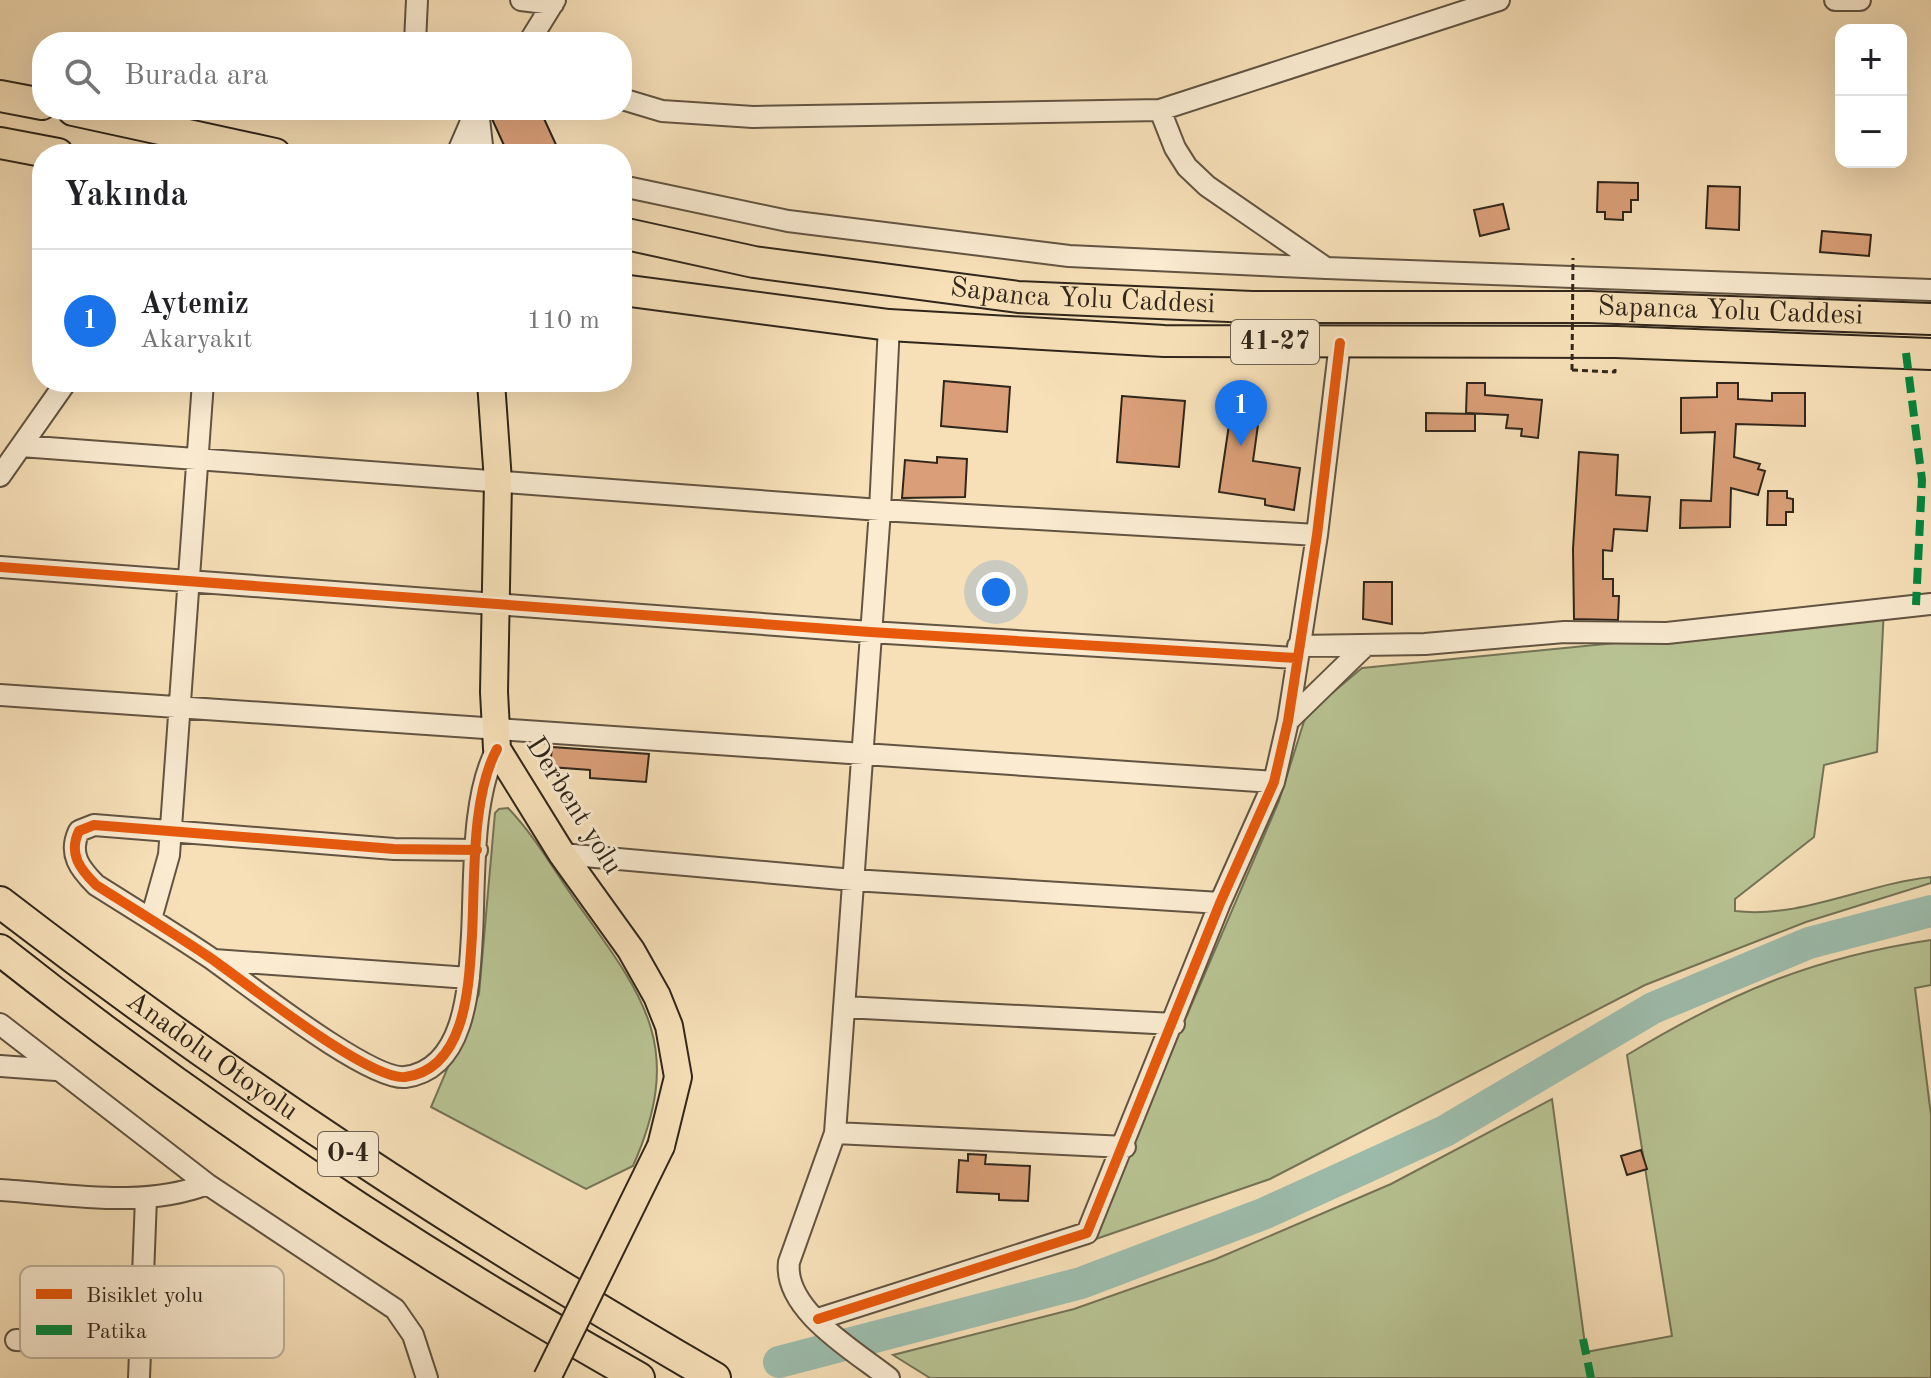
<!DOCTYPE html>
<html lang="tr">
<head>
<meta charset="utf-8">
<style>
  body { margin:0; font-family:"Old Standard TT",serif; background:#f6f6f6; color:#202124 }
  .controls { position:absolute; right:24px; top:24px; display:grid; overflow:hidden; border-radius:16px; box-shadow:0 8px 32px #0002 }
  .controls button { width:72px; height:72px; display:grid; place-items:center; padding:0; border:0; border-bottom:2px solid #e0e0e0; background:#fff; color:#202124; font:40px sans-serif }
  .you { position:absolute; left:996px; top:592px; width:28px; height:28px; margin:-20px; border:6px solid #fff; border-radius:50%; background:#1a73e8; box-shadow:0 0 0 12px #1a73e833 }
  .badge { display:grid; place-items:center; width:52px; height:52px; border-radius:50%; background:#1a73e8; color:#fff; font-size:26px; font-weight:700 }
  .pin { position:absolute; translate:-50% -66px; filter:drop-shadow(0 2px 4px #0008) }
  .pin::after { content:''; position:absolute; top:42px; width:28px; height:24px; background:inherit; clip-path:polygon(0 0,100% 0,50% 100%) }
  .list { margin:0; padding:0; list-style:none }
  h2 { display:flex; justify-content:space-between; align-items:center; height:104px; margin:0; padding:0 32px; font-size:34px }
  h2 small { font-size:26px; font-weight:400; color:#757577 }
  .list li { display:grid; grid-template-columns:52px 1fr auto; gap:24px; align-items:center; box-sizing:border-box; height:144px; padding:0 32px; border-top:2px solid #e0e0e0 }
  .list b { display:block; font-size:30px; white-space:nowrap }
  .list p { margin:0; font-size:26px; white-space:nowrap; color:#757577 }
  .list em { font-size:26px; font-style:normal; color:#757577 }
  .icon { flex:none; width:44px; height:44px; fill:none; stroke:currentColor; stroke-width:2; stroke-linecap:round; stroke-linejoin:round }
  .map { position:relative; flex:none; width:1931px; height:1378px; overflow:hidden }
  .search { position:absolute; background:#fff; box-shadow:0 8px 32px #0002; left:32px; top:32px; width:600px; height:88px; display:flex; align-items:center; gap:20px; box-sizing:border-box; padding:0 28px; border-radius:32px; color:#757577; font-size:30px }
  .panel { position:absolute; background:#fff; box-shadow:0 8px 32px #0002; left:32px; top:144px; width:600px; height:248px; border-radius:32px }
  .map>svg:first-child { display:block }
</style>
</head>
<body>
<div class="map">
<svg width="1931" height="1378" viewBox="0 0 1931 1378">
  <rect width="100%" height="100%" fill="#f7e0b8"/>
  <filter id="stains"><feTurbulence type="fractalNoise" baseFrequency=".0025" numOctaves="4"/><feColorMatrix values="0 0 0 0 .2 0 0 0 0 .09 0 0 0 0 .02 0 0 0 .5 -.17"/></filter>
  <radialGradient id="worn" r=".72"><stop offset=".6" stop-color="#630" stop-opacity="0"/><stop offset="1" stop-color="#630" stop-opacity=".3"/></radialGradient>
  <!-- green -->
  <path fill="#b8c393" stroke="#747457" stroke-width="2" d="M 1884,607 L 1877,752 L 1824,765 L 1814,837 L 1735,899 L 1735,911 C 1801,919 1865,884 1931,877 L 1931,883 L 1806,922 L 1645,985 L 1270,1179 L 1090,1241 L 1279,801 L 1306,715 L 1362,668 L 1646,640 Z
    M 508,808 C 535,836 555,872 577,903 C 646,999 685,1048 633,1166 L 586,1189 L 431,1107 L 479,994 L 495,813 L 499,809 Z
    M 1931,940 L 1931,985 L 1915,988 L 1931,1115 L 1931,1378 L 930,1378 L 893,1355 L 1074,1309 L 1216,1259 L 1391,1184 L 1552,1099 L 1586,1352 L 1672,1336 L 1627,1055 C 1730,993 1811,958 1931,940 Z"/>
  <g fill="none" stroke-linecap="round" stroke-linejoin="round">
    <!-- river -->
    <path stroke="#9dbdad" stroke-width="32" d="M 779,1362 L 1081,1283 L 1263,1214 L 1445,1131 L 1653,1008 L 1809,943 L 1931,911"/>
  </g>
  <!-- building -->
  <path fill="#da9f78" stroke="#30261b" stroke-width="2" d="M 511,110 L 540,110 L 558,149 L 548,154 L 508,154 L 492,119 Z
    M 1598,182 L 1638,183 L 1638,200 L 1631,200 L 1631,212 L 1623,212 L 1623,220 L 1605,219 L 1605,212 L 1597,212 Z
    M 1708,186 L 1740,187 L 1739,230 L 1706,228 Z
    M 1503,204 L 1509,229 L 1480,236 L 1474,210 Z
    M 1822,231 L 1871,235 L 1869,256 L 1820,252 Z
    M 944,381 L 1010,387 L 1007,432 L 941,426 Z
    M 1467,383 L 1485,383 L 1485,395 L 1542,400 L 1538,438 L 1521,436 L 1522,429 L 1506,428 L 1508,415 L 1466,413 Z
    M 1717,383 L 1738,383 L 1738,399 L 1772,401 L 1772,393 L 1805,393 L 1805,426 L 1736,424 L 1734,457 L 1760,464 L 1758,469 L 1765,471 L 1758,495 L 1731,488 L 1730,527 L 1680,528 L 1681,500 L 1711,501 L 1715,432 L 1681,433 L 1681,398 L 1717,397 Z
    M 1122,396 L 1185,401 L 1179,467 L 1117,462 Z
    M 1233,398 L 1261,403 L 1253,461 L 1300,468 L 1294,510 L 1265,505 L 1265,499 L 1219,492 Z
    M 1426,413 L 1475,414 L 1475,431 L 1426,431 Z
    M 1579,452 L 1618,455 L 1616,495 L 1650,497 L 1647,531 L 1614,529 L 1612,551 L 1603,550 L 1603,579 L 1613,579 L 1613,596 L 1619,596 L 1618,620 L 1574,619 L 1573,549 Z
    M 937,457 L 967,459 L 965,497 L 902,498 L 905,460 L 937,463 Z
    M 1768,491 L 1787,491 L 1787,498 L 1793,499 L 1793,512 L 1786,512 L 1786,525 L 1767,525 Z
    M 1364,582 L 1392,582 L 1392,624 L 1363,619 Z
    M 552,747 L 649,754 L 646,782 L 590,778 L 590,770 L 550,767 Z
    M 1641,1150 L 1647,1169 L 1627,1175 L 1621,1156 Z
    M 968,1154 L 986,1155 L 985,1164 L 1030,1166 L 1028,1201 L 999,1200 L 999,1194 L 957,1192 L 959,1160 L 968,1161 Z"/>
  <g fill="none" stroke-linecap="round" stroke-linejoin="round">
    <!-- minor casing -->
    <g stroke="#625442" stroke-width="24">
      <path id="minor" d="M 521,0 L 553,4
        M 1835,0 L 1860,0
        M 415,42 L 417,0
        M 529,42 L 555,0
        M 622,99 L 662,111 L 753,117 L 1160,110 L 1499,0
        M 478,110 L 483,154
        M 1160,110 L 1175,148 L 1187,167 L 1207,186 L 1326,268 L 1931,290
        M 457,154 L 476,110
        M 622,186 L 788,221 L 1069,256 L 1326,268
        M 889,325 L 880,510 L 835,1133 L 789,1262 C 783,1310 855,1351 889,1378
        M 21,446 L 880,510 L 1317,535
        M 0,476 L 66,382
        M 0,567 L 870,632 L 1296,658
        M 1298,646 L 1425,644 L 1564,632 L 1667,633 L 1931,604
        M 0,695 L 1274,782
        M 1288,721 L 1366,645
        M 477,850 L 394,849 L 94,825 L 79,831 C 68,854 80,869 96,885 C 134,909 172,932 209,957 C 244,981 369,1081 405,1077 C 467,1069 469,983 472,935 C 475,880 471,797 497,749
        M 562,854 L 853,880 L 1220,903
        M 151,919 L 169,855 L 203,382
        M 214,960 L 469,978
        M 844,1007 L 1174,1024
        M 0,1024 L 207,1184 L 395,1309 L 413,1335 L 427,1378
        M 0,1066 L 56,1070
        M 835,1133 L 1125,1147
        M 0,1190 C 67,1194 143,1209 207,1184
        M 818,1319 L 1087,1233 L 1220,903 L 1274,782 L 1288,721 L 1317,535 L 1340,343
        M 16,1340 L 139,1345
        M 139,1378 L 146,1198"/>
    </g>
    <!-- major casing -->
    <g stroke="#30261b" stroke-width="30">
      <path id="major" d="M 491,382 L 498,481 L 494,692 L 497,749 L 562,854 L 631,950 L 657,996 L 669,1026 L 678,1077 L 661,1146"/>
    </g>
    <!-- highway casing -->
    <g stroke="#30261b" stroke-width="34">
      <g id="highway">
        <path d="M 0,96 L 42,104"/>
        <path d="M 73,110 L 275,154"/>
        <path d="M 0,143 L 58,154"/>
        <path id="s1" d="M 622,233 L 754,262 L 1018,297 L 1252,307 L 1589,307 L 1931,319"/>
        <path d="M 622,290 L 889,325 L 1164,341 L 1616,342 L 1931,354"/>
        <path id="s2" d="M 0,902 C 231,1080 463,1232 715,1378"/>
        <path d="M 0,950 C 201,1109 415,1252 639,1378"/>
      </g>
    </g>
    <!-- path -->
    <path stroke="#30261b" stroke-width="3" stroke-dasharray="6 4" stroke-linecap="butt" d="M 1572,370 L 1615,372 L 1615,367"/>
    <!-- minor -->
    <use href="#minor" stroke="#faebd1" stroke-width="20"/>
    <!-- major -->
    <use href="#major" stroke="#f7e0b8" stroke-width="26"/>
    <!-- highway -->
    <use href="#highway" stroke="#f7e0b8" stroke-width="30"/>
    <!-- major-bridge casing -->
    <g stroke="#30261b" stroke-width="30" stroke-linecap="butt">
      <path id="major-bridge" d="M 547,1378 L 661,1146"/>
    </g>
    <!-- path-bridge -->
    <path stroke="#30261b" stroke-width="3" stroke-dasharray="6 4" stroke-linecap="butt" d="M 1572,370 L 1573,258"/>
    <!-- major-bridge -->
    <use href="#major-bridge" stroke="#f7e0b8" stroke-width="26"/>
    <!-- quiet -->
    <path stroke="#00873e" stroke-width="8" stroke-dasharray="16 8" stroke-linecap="butt" d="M 1906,353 L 1922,480 L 1916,605
      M 1583,1339 L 1591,1378"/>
    <!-- cycleway casing -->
    <g stroke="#faebd1" stroke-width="15">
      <path id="cycleway" d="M 0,567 L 870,632 L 1296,658
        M 477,850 L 394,849 L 94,825 L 79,831 C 68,854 80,869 96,885 C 134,909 172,932 209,957 C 244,981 369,1081 405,1077 C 467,1069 469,983 472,935 C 475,880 471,797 497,749
        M 818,1319 L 1087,1233 L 1220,903 L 1274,782 L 1288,721 L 1317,535 L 1340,343"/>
    </g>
    <!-- cycleway -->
    <use href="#cycleway" stroke="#e8590c" stroke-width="10"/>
  </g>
  <g text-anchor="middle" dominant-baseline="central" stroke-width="6" stroke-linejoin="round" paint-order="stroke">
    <!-- shield labels -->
    <g fill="#faebd1" stroke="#6d6152" stroke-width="2">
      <rect x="1231" y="320" width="88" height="44" rx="6"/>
      <rect x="318" y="1132" width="60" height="44" rx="6"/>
    </g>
    <g font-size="26" font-weight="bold" fill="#30261b">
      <text x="1275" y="342">41-27</text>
      <text x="348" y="1154">O-4</text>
    </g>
    <!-- street labels -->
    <g font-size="28" fill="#30261b" stroke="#faebd1">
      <text stroke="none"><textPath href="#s1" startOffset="466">Sapanca Yolu Caddesi</textPath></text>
      <text stroke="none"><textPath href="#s1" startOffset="1114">Sapanca Yolu Caddesi</textPath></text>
      <text transform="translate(573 806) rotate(58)">Derbent yolu</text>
      <text stroke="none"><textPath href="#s2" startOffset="262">Anadolu Otoyolu</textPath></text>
    </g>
  </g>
  <!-- legend -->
  <rect x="20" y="1266" width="264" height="92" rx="12" fill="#faebd1" stroke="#bdb09a" stroke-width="2"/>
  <rect x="36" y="1289" width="36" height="10" fill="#e8590c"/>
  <rect x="36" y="1325" width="36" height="10" fill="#00873e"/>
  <g font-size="22" fill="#30261b">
    <text x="86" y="1302">Bisiklet yolu</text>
    <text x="86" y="1338">Patika</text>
  </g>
  <rect width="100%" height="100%" filter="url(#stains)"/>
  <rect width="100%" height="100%" fill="url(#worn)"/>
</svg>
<div class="controls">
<button>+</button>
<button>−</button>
</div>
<div class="you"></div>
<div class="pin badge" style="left:1241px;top:446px">1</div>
<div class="search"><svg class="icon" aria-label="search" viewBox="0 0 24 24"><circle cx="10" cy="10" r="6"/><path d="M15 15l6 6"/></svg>Burada ara</div>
<section class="panel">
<h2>Yakında<small></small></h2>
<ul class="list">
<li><span class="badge">1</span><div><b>Aytemiz</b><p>Akaryakıt</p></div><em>110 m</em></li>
</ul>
</section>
</div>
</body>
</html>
